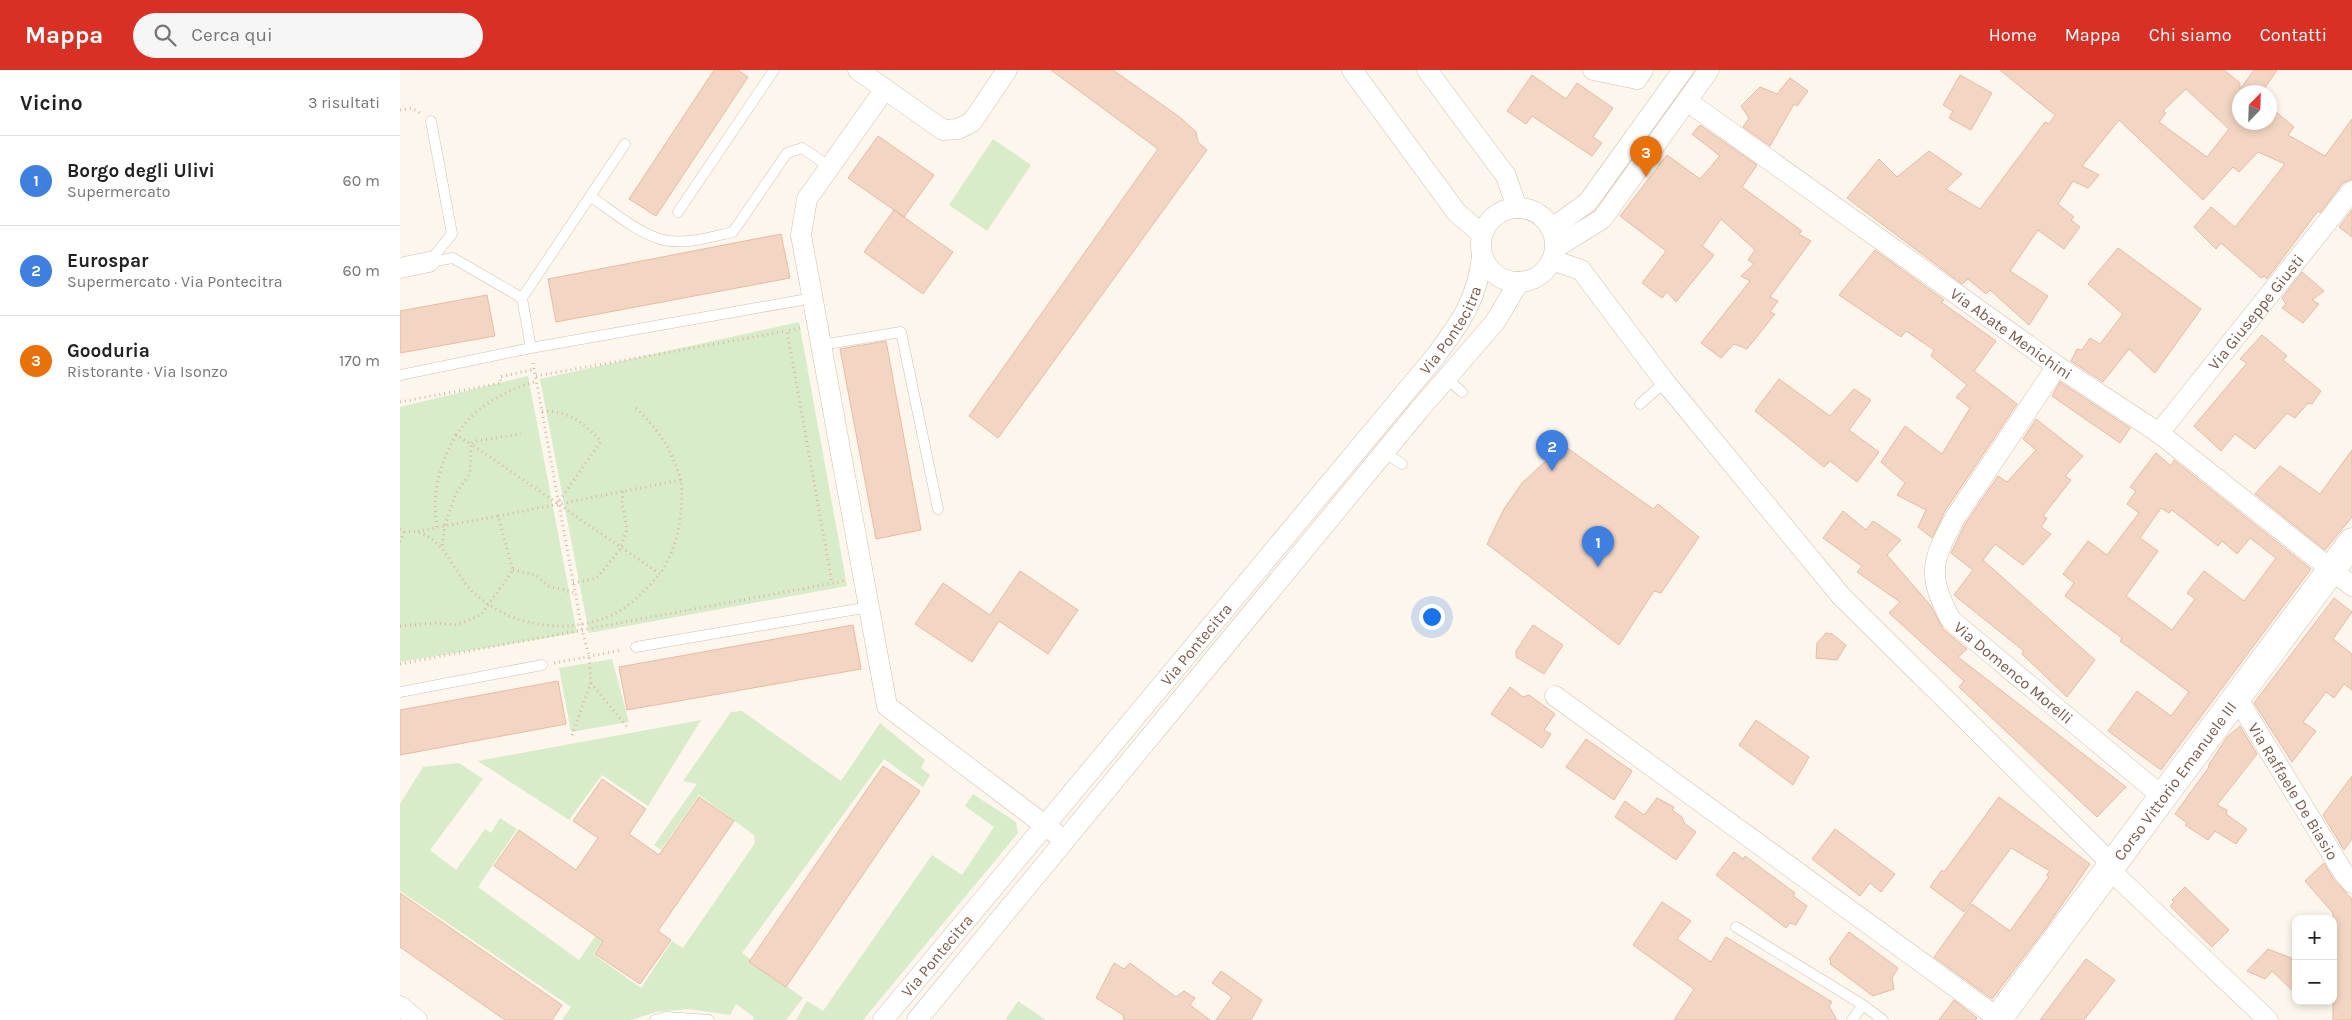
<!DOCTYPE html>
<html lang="it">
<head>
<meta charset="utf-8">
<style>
  body { margin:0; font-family:Karla,sans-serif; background:#f6f6f6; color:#222 }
  .controls { position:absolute; right:15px; bottom:15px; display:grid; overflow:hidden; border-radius:10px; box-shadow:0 2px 8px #0003 }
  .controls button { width:45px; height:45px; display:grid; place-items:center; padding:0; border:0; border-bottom:1px solid #e0e0e0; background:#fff; color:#222; font:25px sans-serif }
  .compass { position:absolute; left:1832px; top:15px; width:45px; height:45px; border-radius:50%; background:#fff; box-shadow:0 2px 8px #0003; rotate:23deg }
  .you { position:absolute; left:1031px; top:546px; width:18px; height:18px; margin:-12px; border:4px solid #fff; border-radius:50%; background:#1a73e8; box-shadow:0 0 0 8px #1a73e833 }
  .badge { display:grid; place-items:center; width:32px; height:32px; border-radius:50%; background:#d93025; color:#fff; font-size:16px; font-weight:700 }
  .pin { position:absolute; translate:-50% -41px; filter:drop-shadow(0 1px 2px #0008) }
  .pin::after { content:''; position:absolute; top:26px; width:18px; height:15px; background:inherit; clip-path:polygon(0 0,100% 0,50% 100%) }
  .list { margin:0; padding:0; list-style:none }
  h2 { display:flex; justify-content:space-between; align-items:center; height:65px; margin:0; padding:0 20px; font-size:21px }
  h2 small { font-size:16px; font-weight:400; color:#767676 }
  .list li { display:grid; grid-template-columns:32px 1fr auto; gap:15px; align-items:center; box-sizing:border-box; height:90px; padding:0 20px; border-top:1px solid #e0e0e0 }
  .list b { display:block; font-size:19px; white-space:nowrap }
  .list p { margin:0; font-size:16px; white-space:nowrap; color:#767676 }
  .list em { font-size:16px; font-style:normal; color:#767676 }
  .icon { flex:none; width:28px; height:28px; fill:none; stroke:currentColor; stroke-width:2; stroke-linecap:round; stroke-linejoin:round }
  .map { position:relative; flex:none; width:1952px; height:950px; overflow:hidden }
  header { display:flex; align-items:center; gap:30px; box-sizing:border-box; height:70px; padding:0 25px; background:#d93025; color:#fff }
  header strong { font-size:24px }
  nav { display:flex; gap:28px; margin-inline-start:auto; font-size:18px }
  .search { width:350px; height:45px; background:#f6f6f6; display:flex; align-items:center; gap:12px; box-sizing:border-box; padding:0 18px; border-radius:28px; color:#767676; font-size:19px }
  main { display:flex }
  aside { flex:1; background:#fff }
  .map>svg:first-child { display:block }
</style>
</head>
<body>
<header>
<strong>Mappa</strong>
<div class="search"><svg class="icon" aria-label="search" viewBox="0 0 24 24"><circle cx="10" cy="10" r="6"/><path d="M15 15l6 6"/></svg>Cerca qui</div>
<nav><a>Home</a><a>Mappa</a><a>Chi siamo</a><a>Contatti</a></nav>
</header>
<main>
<aside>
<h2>Vicino<small>3 risultati</small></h2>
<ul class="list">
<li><span class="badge" style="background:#3f7fe0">1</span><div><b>Borgo degli Ulivi</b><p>Supermercato</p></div><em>60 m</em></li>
<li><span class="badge" style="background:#3f7fe0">2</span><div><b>Eurospar</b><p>Supermercato · Via Pontecitra</p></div><em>60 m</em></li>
<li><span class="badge" style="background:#e8710a">3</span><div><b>Gooduria</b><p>Ristorante · Via Isonzo</p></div><em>170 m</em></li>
</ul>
</aside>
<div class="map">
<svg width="1952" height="950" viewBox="0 0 1952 950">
  <rect width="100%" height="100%" fill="#fdf6ec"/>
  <!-- green -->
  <path fill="#d8ecc9" d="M 593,69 L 631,95 L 587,161 L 549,135 Z
    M 399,252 L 447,516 L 189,563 L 140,309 Z
    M 128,306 L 177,563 L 0,592 L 0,337 Z
    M 212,589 L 229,652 L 171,662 L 159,598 Z
    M 342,641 L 441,711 L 480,653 L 525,690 L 521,698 L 530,705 L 523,717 L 484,689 L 342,883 L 403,928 L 386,950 L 353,950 L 354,947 L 336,934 L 330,945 L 289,939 L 256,942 L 231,950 L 162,950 L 171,937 L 0,821 L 0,734 L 23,697 L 59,693 L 83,709 L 30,780 L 56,800 L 85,759 L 91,763 L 100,748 L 117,759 L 78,817 L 179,890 L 204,854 L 211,859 L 193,884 L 241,918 L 272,871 L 283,878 L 355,773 L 354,765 L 299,725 L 261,780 L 254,775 L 297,714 L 283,711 L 331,642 Z
    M 301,650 L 248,736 L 202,705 L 169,750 L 78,691 Z
    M 573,724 L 616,752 L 618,763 L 463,950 L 396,950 L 407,931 L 423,941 L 532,785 L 562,805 L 594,757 L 565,736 Z
    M 618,931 L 646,950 L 605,950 Z"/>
  <!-- building -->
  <path fill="#f3d5c3" stroke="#e6bba3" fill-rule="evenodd" d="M 314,0 L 338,0 L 348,7 L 256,146 L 229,129 Z
    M 651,0 L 713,0 L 781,48 L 796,62 L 798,72 L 807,80 L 598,368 L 569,346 L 758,79 Z
    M 1600,0 L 1824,0 L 1840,13 L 1840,19 L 1854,0 L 1877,0 L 1862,22 L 1840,22 L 1840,52 L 1870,52 L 1870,37 L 1894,57 L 1888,65 L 1925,86 L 1952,49 L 1952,109 L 1943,113 L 1920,143 L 1918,141 L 1867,209 L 1864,206 L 1861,208 L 1821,173 L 1816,179 L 1794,157 L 1811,137 L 1835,157 L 1885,94 L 1858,82 L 1839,102 L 1833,97 L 1803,130 L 1719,50 L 1682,96 L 1699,105 L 1688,118 L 1673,111 L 1658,134 L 1674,147 L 1671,150 L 1680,157 L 1664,179 L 1638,160 L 1610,201 L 1648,226 L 1629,255 L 1590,220 L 1586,224 L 1568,209 L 1562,214 L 1447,128 L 1479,89 L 1497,107 L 1529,81 L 1562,104 L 1546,119 L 1580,139 L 1645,52 L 1649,54 L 1655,45 ZM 1786,19 L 1829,59 L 1807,87 L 1759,52 L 1766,43 L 1763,41 Z
    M 1132,5 L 1166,29 L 1177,13 L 1213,38 L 1193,67 L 1202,73 L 1192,86 L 1132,46 L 1126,54 L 1107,41 Z
    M 1560,5 L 1592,23 L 1571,60 L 1549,48 L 1553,41 L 1543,35 Z
    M 1390,8 L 1408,21 L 1397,36 L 1394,34 L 1370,76 L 1343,57 L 1349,48 L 1341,36 L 1360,17 L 1377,24 Z
    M 1300,55 L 1357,95 L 1342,117 L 1402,161 L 1399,164 L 1411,171 L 1370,227 L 1378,231 L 1370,242 L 1375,244 L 1347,279 L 1334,274 L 1321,288 L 1301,273 L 1350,211 L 1341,206 L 1354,194 L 1348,190 L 1355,180 L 1321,149 L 1302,176 L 1314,185 L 1276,232 L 1267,222 L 1262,228 L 1242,213 L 1266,181 L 1220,146 L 1267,85 L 1300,109 L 1320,86 L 1292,64 Z
    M 478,66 L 534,105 L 504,147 L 448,108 Z
    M 494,140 L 553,182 L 523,224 L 464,182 Z
    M 1952,140 L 1952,167 L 1939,157 Z
    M 381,164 L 390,208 L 156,252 L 148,209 Z
    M 1718,178 L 1801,239 L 1755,303 L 1729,279 L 1703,312 L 1671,291 L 1677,279 L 1682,280 L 1690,268 L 1700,274 L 1723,244 L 1688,214 Z
    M 1475,180 L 1544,230 L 1541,232 L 1596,271 L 1574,301 L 1617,334 L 1545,441 L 1532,468 L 1518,457 L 1526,440 L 1497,425 L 1505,413 L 1481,392 L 1505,356 L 1542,384 L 1570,338 L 1556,327 L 1567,315 L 1531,286 L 1534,280 L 1506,261 L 1501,267 L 1439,225 Z
    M 1902,202 L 1924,221 L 1912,230 L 1919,234 L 1903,253 L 1882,238 L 1886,234 L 1882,228 Z
    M 87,225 L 95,266 L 0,283 L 0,241 Z
    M 1862,265 L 1887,286 L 1883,290 L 1921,321 L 1912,334 L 1908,333 L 1895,348 L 1887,343 L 1855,379 L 1835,364 L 1821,381 L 1794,356 L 1847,293 L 1840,289 Z
    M 486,271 L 521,460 L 476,469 L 440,279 Z
    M 1379,309 L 1430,346 L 1454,319 L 1471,330 L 1449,360 L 1479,382 L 1457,412 L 1430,391 L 1424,397 L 1355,341 Z
    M 1660,312 L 1730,358 L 1720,373 L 1652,326 Z
    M 1636,349 L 1683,386 L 1665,406 L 1671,410 L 1643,446 L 1647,448 L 1641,457 L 1651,464 L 1623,495 L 1595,474 L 1583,490 L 1695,590 L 1667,627 L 1622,584 L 1624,581 L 1554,525 L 1573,500 L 1551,483 L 1552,481 L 1565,454 L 1598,406 L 1607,412 L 1636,380 L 1623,369 Z
    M 1163,375 L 1253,439 L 1258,434 L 1299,467 L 1261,523 L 1254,521 L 1219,575 L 1087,474 L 1104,439 L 1122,413 Z
    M 1952,380 L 1952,447 L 1925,480 L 1855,424 L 1880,396 L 1920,424 Z
    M 1756,383 L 1771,396 L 1774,390 L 1911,499 L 1761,700 L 1708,661 L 1737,621 L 1771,646 L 1789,622 L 1720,571 L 1722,568 L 1665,526 L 1674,513 L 1663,504 L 1688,471 L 1707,485 L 1739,443 L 1727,434 L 1736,421 L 1730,417 ZM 1761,438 L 1769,443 L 1772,440 L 1818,476 L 1822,471 L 1837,484 L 1850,468 L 1876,488 L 1844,531 L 1804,501 L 1787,523 L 1795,529 L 1772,560 L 1726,526 L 1758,481 L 1740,468 Z
    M 1443,441 L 1466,460 L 1473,451 L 1501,470 L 1487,485 L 1531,536 L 1543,559 L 1567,579 L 1558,587 L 1726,717 L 1697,747 L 1559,617 L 1564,611 L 1489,543 L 1500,532 L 1457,502 L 1462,496 L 1423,468 Z
    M 620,501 L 678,540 L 648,584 L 599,551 L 572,592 L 515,554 L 543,513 L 590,545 Z
    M 1934,528 L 1952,542 L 1933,569 L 1952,584 L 1952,620 L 1944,614 L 1934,628 L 1926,622 L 1903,652 L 1916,661 L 1892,692 L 1854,633 Z
    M 453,555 L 461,599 L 227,640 L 219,597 Z
    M 1133,555 L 1163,575 L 1144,604 L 1116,587 L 1116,581 Z
    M 1426,563 L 1432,564 L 1446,575 L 1437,590 L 1416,588 L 1417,573 Z
    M 158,611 L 166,654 L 0,685 L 0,640 Z
    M 1110,617 L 1123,627 L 1129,625 L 1155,644 L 1144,660 L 1151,664 L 1142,678 L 1091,644 Z
    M 1356,650 L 1409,687 L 1393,715 L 1339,675 Z
    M 1840,656 L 1857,684 L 1817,735 L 1827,740 L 1826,744 L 1847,759 L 1836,774 L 1815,761 L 1808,770 L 1785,755 L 1787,753 L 1775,744 L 1809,697 L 1808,696 L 1827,667 Z
    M 1186,669 L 1232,701 L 1214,730 L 1166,697 Z
    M 483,696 L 520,721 L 386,917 L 349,892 Z
    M 1952,706 L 1952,769 L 1944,780 L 1923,745 Z
    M 202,709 L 246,739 L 229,764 L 259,785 L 299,727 L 334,751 L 258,861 L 271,870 L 240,914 L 195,884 L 203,871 L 94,796 L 119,760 L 176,800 L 198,768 L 173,751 Z
    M 1599,727 L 1690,794 L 1648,855 L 1592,929 L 1534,887 L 1572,834 L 1610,861 L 1649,807 L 1646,805 L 1650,801 L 1611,778 L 1564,842 L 1530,817 L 1542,800 L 1544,802 Z
    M 1257,728 L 1274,737 L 1272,740 L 1282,747 L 1284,753 L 1296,762 L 1276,790 L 1215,747 L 1225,731 L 1244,745 Z
    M 1435,759 L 1495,804 L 1481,822 L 1470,813 L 1460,826 L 1412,789 Z
    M 1334,782 L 1343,789 L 1345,786 L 1395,823 L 1393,826 L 1407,836 L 1396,855 L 1390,853 L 1386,858 L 1316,805 Z
    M 1924,793 L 1934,810 L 1952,829 L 1952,950 L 1933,950 L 1933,843 L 1905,811 Z
    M 1785,817 L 1829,860 L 1812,877 L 1770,836 L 1774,832 L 1772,830 Z
    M 0,823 L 162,935 L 152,950 L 105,950 L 0,877 Z
    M 1262,832 L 1291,851 L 1277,869 L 1311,892 L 1326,867 L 1432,932 L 1429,936 L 1437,950 L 1274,950 L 1294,919 L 1233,875 Z
    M 1449,862 L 1498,898 L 1492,908 L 1494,919 L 1473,926 L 1430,894 L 1431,891 L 1429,889 Z
    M 1868,879 L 1896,890 L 1896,924 L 1872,901 L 1865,909 L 1847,901 Z
    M 1686,889 L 1715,910 L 1684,950 L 1640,950 Z
    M 714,893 L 724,899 L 730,893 L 776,927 L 784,921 L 795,928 L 790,935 L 810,950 L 724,950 L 723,945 L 696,928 Z
    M 821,901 L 862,930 L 851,950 L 816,950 L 832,927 L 812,913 Z
    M 1554,930 L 1577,948 L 1575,950 L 1539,950 Z"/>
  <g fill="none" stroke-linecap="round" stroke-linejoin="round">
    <!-- lane casing -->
    <g stroke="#d1beb0" stroke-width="11">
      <path id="lane" d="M 190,126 C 212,141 235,161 260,169 C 282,176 311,167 333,162 L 387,83 L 402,78 L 430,97
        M 278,142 L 374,0
        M 29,192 L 53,188 L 122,228 L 131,278
        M 29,192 L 52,164 L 31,51
        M 122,228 L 225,74
        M 421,275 L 501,262 L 538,439
        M 0,305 L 131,278 L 413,228
        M 1046,308 L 1062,322
        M 1240,334 L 1265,312
        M 985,383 L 1002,394
        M 236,577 L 469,537
        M 0,622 L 142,595
        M 1336,857 L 1463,935 L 1483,950
        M 255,950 L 266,947 L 309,950
        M 1452,950 L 1463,935"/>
    </g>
    <!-- street casing -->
    <g stroke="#d1beb0" stroke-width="21">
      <g id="street">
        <path d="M 458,0 L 543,60 L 558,59 L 572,52 L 607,0"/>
        <path d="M 952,0 L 1057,143 L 1082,164"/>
        <path d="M 1027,0 L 1106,106 L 1117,138"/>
        <path d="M 1193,0 L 1237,9 L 1243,0"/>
        <path d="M 485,19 L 407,129 L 401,165 L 487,636 L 655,763"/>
        <path id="s1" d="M 1287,31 L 1657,296 L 1759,363 L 1952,516"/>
        <circle cx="1118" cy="175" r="37"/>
        <path d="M 1151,159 L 1188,132 L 1283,0"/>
        <path d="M 1155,178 L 1202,149 L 1309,0"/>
        <path d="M 1152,190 L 1181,200 L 1265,312 L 1441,526 L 1713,795"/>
        <path d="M 0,198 L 29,192"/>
        <path id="s2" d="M 1657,296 L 1555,448 C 1531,492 1527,505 1551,550 L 1763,727"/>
        <path id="s3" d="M 1759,363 L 1952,121"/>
        <path d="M 1155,626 L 1598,948"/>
        <path id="s4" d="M 1837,628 L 1943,802 L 1952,813"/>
        <path d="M 1709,799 L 1868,950"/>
        <path d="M 0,936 L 17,950"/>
        <path id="s5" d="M 483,950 L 1034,288 C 1060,253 1077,231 1082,186"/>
        <path d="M 517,950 L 1019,340 L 1095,252 L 1119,212"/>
      </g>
    </g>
    <!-- secondary casing -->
    <g stroke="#d6c0b0" stroke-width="29">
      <g id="secondary">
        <path id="s6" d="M 1597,950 L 1952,472"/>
      </g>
    </g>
    <!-- path -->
    <path stroke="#d9b8a5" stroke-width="3" stroke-dasharray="1 4" stroke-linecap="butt" d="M 0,40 L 12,38 L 20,43
      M 400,258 L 387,261 L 432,513
      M 133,293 L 182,560 L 189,586 L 191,612 L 171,668
      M 136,306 L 387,261
      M 0,332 L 101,313 L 100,307 L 135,299
      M 236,338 C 261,363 270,377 281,410
      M 142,341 C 172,342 180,351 201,371 L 158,433
      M 56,365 C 75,337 105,320 137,311
      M 98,446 L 281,410 C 284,444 278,476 260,504 L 71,374 L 76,371 L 121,364
      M 37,457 C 31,424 40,393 56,365 L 71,374 L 70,403 L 55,425 L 45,455 L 42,477
      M 0,459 L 4,462 C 43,457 50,501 74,523 C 110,557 169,566 214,544 C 232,535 246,519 260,504
      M 0,472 L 4,462
      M 113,500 L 136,505 L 148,516 L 175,523
      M 173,513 L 197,508 L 221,478 L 227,459 L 222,435 L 223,421
      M 0,556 L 35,553 L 56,555 L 81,545 L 113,500 L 98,446 L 18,461
      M 154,593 L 222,580
      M 0,594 L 444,511
      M 191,613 L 228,658"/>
    <!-- lane -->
    <use href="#lane" stroke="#fff" stroke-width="10"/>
    <!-- street -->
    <use href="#street" stroke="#fff" stroke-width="20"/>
    <!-- secondary -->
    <use href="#secondary" stroke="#fff" stroke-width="28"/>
  </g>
  <g text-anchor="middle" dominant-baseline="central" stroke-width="4.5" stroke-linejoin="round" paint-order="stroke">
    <!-- street labels -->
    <g font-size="16" fill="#7a5c4d" stroke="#fffaf3">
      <text stroke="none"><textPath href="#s3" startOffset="155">Via Giuseppe Giusti</textPath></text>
      <text stroke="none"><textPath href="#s5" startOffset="894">Via Pontecitra</textPath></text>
      <text stroke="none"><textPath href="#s1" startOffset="399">Via Abate Menichini</textPath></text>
      <text stroke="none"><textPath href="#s5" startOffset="489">Via Pontecitra</textPath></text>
      <text stroke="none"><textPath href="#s2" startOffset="374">Via Domenco Morelli</textPath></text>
      <text stroke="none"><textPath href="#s6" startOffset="298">Corso Vittorio Emanuele III</textPath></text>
      <text stroke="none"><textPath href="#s4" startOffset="109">Via Raffaele De Biasio</textPath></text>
      <text stroke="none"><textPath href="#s5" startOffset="84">Via Pontecitra</textPath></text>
    </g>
  </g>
</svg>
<div class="controls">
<button>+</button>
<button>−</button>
</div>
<svg class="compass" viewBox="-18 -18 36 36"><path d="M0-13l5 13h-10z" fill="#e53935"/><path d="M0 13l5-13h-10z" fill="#767676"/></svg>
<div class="you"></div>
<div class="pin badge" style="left:1198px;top:497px;background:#3f7fe0">1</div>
<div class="pin badge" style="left:1152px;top:401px;background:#3f7fe0">2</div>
<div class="pin badge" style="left:1246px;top:107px;background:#e8710a">3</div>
</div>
</main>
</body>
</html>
